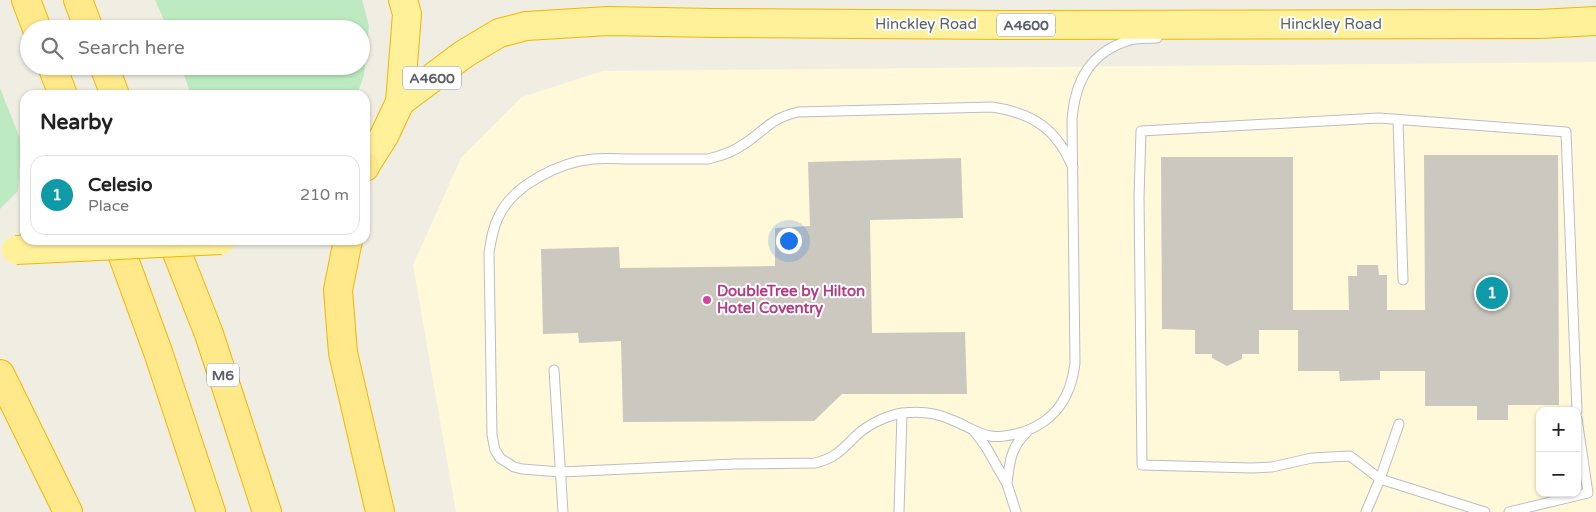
<!DOCTYPE html>
<html lang="en">
<head>
<meta charset="utf-8">
<style>
  body { margin:0; font-family:"Varela Round",sans-serif; background:#f6f6f6; color:#222 }
  .controls { position:absolute; right:15px; bottom:15px; display:grid; overflow:hidden; border-radius:10px; box-shadow:0 1px 4px #0004 }
  .controls button { width:45px; height:45px; display:grid; place-items:center; padding:0; border:0; border-bottom:1px solid #e0e0e0; background:#fff; color:#222; font:25px sans-serif }
  .you { position:absolute; left:788px; top:240px; width:18px; height:18px; margin:-12px; border:4px solid #fff; border-radius:50%; background:#1a73e8; box-shadow:0 0 0 8px #1a73e833 }
  .badge { display:grid; place-items:center; width:32px; height:32px; border-radius:50%; background:#fa3e1f; color:#fff; font-size:16px; font-weight:700 }
  .pin { position:absolute; translate:-50% -50%; border:2px solid #fff; box-shadow:0 1px 5px #0006 }
  .list { margin:0; padding:0; list-style:none }
  h2 { display:flex; justify-content:space-between; align-items:center; height:65px; margin:0; padding:0 20px; font-size:21px }
  h2 small { font-size:16px; font-weight:400; color:#767676 }
  .list li { display:grid; grid-template-columns:32px 1fr auto; gap:15px; align-items:center; box-sizing:border-box; height:80px; margin:0 10px 10px; padding:0 10px; border:1px solid #e0e0e0; border-radius:15px }
  .list b { display:block; font-size:19px; white-space:nowrap }
  .list p { margin:0; font-size:16px; white-space:nowrap; color:#767676 }
  .list em { font-size:16px; font-style:normal; color:#767676 }
  .icon { flex:none; width:28px; height:28px; fill:none; stroke:currentColor; stroke-width:2; stroke-linecap:round; stroke-linejoin:round }
  .map { position:relative; flex:none; width:1596px; height:512px; overflow:hidden }
  .search { position:absolute; background:#fff; box-shadow:0 1px 4px #0004; left:20px; top:20px; width:350px; height:55px; display:flex; align-items:center; gap:12px; box-sizing:border-box; padding:0 18px; border-radius:28px; color:#767676; font-size:19px }
  .panel { position:absolute; background:#fff; box-shadow:0 1px 4px #0004; left:20px; top:90px; width:350px; height:155px; border-radius:15px }
  .map>svg:first-child { display:block }
</style>
</head>
<body>
<div class="map">
<svg width="1596" height="512" viewBox="0 0 1596 512">
  <rect width="100%" height="100%" fill="#f0eee3"/>
  <!-- commercial -->
  <path fill="#fff9d9" fill-rule="evenodd" d="M 1596,62 L 1596,512 L 456,512 L 413,265 L 461,158 L 522,97 L 603,71 ZM 1540,411 L 1577,411 L 1577,493 L 1540,493 Z"/>
  <!-- green -->
  <path fill="#bdeac0" d="M 155,0 L 362,0 L 369,26 L 364,75 L 357,95 L 191,95 L 181,66 L 361,66 L 361,29 L 168,29 Z
    M 0,88 L 21,141 L 18,191 L 0,209 Z"/>
  <!-- building -->
  <path fill="#cbc8c0" d="M 1424,155 L 1558,155 L 1559,405 L 1508,405 L 1508,420 L 1477,420 L 1477,406 L 1425,406 L 1425,371 L 1380,371 L 1380,380 L 1340,381 L 1339,371 L 1298,371 L 1298,330 L 1259,330 L 1259,354 L 1242,354 L 1242,359 L 1227,366 L 1212,358 L 1212,354 L 1195,354 L 1195,330 L 1162,329 L 1161,157 L 1293,157 L 1293,310 L 1349,310 L 1348,276 L 1357,276 L 1357,265 L 1378,265 L 1379,275 L 1387,275 L 1387,310 L 1425,310 Z
    M 961,158 L 963,218 L 870,220 L 872,333 L 965,332 L 967,394 L 842,394 L 814,421 L 623,422 L 621,341 L 579,343 L 578,333 L 543,334 L 541,249 L 619,247 L 620,268 L 775,266 L 775,228 L 810,226 L 808,162 Z"/>
  <g fill="none" stroke-linecap="round" stroke-linejoin="round">
    <!-- service casing -->
    <g stroke="#bbbdc4" stroke-width="11">
      <path id="service" d="M 1398,120 L 1403,280
        M 1073,168 C 1057,129 1033,113 992,107 L 798,112 C 769,119 766,130 744,144 C 733,152 721,156 708,159 C 682,159 657,159 631,159 C 619,159 606,158 593,159 C 560,162 513,185 499,216 C 493,227 491,240 489,253 L 492,435 L 495,450 L 500,458 L 514,467 L 522,469 L 561,472 L 734,464 L 815,463 C 837,458 843,448 858,434 C 869,424 888,415 903,413 C 919,411 937,413 952,420 C 965,425 976,433 990,436 C 1000,438 1010,435 1020,433 C 1055,422 1071,398 1075,363 L 1072,120 C 1075,81 1090,52 1130,40 C 1138,38 1149,38 1157,38
        M 554,370 L 563,512
        M 974,431 L 986,447 L 1007,484 C 1009,464 1011,446 1027,432
        M 1007,484 L 1016,512
        M 899,512 L 902,413
        M 1366,512 L 1380,479 L 1399,424
        M 1485,512 L 1380,479 L 1350,456 L 1312,458 L 1272,467 L 1252,468 L 1142,465 L 1139,197 L 1141,131 L 1379,118 L 1566,132 L 1577,411
        M 1509,512 L 1588,493 L 1577,419"/>
    </g>
    <!-- trunk casing -->
    <g stroke="#f3b600" stroke-width="30">
      <path id="trunk" d="M 400,102 L 464,54 L 499,33 L 526,26 L 608,21 L 714,23 L 1007,25 L 1539,24 L 1596,21
        M 365,166 L 384,136 L 400,102 L 407,14 L 403,0"/>
    </g>
    <!-- motorway casing -->
    <g stroke="#f3b600" stroke-width="30">
      <path id="motorway" d="M 26,0 L 37,29
        M 78,0 L 89,29
        M 52,66 L 63,95
        M 104,66 L 115,95
        M 365,167 L 365,166
        M 117,240 L 158,352 L 211,512
        M 172,240 L 209,334 L 267,512
        M 348,240 L 338,290 L 343,353 L 380,512
        M 0,374 L 68,512"/>
    </g>
    <!-- service -->
    <use href="#service" stroke="#fff" stroke-width="9"/>
    <!-- trunk -->
    <use href="#trunk" stroke="#fff09a" stroke-width="28"/>
    <!-- motorway -->
    <use href="#motorway" stroke="#ffe98b" stroke-width="28"/>
    <!-- trunk-bridge casing -->
    <g stroke="#f3b600" stroke-width="30" stroke-linecap="butt">
      <path id="trunk-bridge" d="M 16,250 L 221,240"/>
    </g>
    <!-- trunk-bridge -->
    <use href="#trunk-bridge" stroke="#fff09a" stroke-width="28"/>
  </g>
  <!-- markers -->
  <circle fill="#d1479c" stroke="#fff" stroke-width="2" cx="707" cy="300" r="5"/>
  <g text-anchor="middle" dominant-baseline="central" stroke-width="4" stroke-linejoin="round" paint-order="stroke">
    <!-- shield labels -->
    <g fill="#fff" stroke="#8c8f94" stroke-width="1">
      <rect x="997" y="13.5" width="58" height="23" rx="4"/>
      <rect x="403" y="66.5" width="58" height="23" rx="4"/>
      <rect x="207" y="363.5" width="32" height="23" rx="4"/>
    </g>
    <g font-size="14" font-weight="bold" fill="#5b5f66">
      <text x="1026" y="25">A4600</text>
      <text x="432" y="78">A4600</text>
      <text x="223" y="375">M6</text>
    </g>
    <!-- street labels -->
    <g font-size="15" fill="#5b5f66" stroke="#fff">
      <text x="926" y="24">Hinckley Road</text>
      <text x="1331" y="24">Hinckley Road</text>
    </g>
    <!-- hotel labels -->
    <g font-size="15" font-weight="bold" fill="#b23c85" stroke="#fff" text-anchor="start">
      <text x="717" y="291">DoubleTree by Hilton<tspan x="717" dy="17">Hotel Coventry</tspan></text>
    </g>
  </g>
</svg>
<div class="controls">
<button>+</button>
<button>−</button>
</div>
<div class="you"></div>
<div class="pin badge" style="left:1492px;top:293px;background:#0f9aa8">1</div>
<div class="search"><svg class="icon" aria-label="search" viewBox="0 0 24 24"><circle cx="10" cy="10" r="6"/><path d="M15 15l6 6"/></svg>Search here</div>
<section class="panel">
<h2>Nearby<small></small></h2>
<ul class="list">
<li><span class="badge" style="background:#0f9aa8">1</span><div><b>Celesio</b><p>Place</p></div><em>210 m</em></li>
</ul>
</section>
</div>
</body>
</html>
